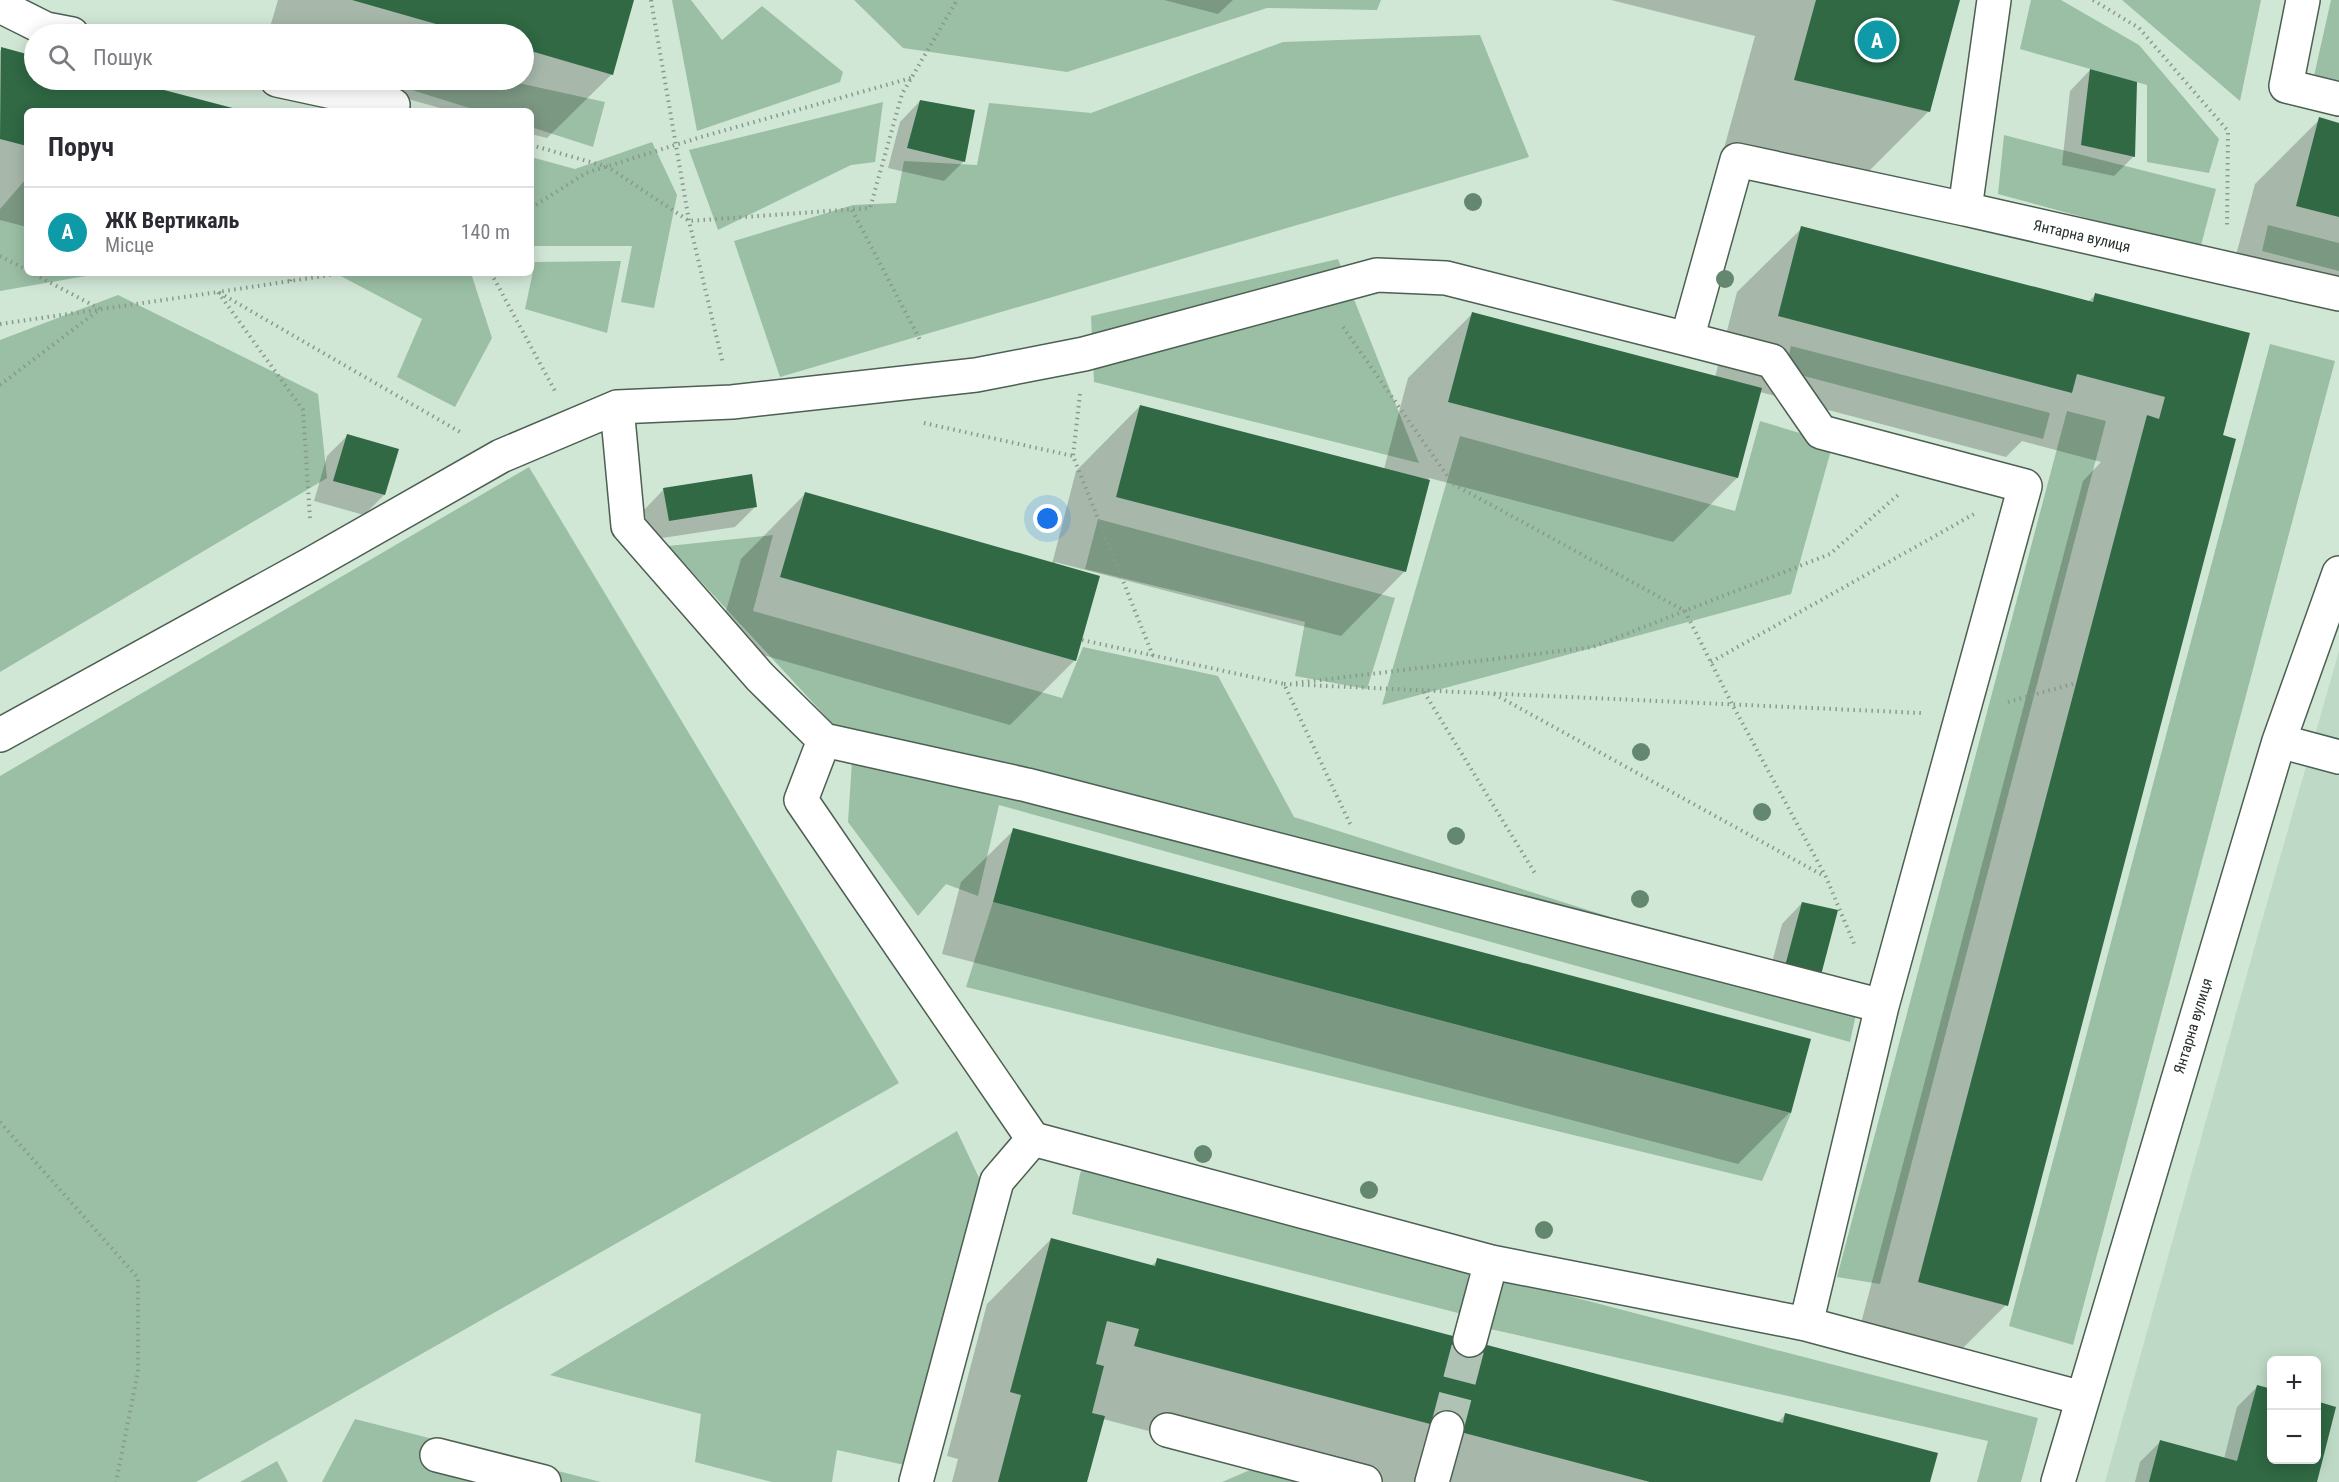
<!DOCTYPE html>
<html lang="uk">
<head>
<meta charset="utf-8">
<style>
  body { margin:0; font-family:"Roboto Condensed",sans-serif; background:#f2f2f3; color:#2b2b33 }
  .controls { position:absolute; right:18px; bottom:18px; display:grid; overflow:hidden; border-radius:9px; box-shadow:0 3px 15px #0003 }
  .controls button { width:54px; height:54px; display:grid; place-items:center; padding:0; border:0; border-bottom:2px solid #e1e1e2; background:#fff; color:#2b2b33; font:30px sans-serif }
  .you { position:absolute; left:1048px; top:519px; width:21px; height:21px; margin:-15px; border:4px solid #fff; border-radius:50%; background:#1a73e8; box-shadow:0 0 0 9px #1a73e833 }
  .badge { display:grid; place-items:center; width:39px; height:39px; border-radius:50%; background:#ea580c; color:#fff; font-size:20px; font-weight:700 }
  .pin { position:absolute; translate:-50% -50%; border:3px solid #fff; box-shadow:0 2px 6px #0006 }
  .list { margin:0; padding:0; list-style:none }
  h2 { display:flex; justify-content:space-between; align-items:center; height:78px; margin:0; padding:0 24px; font-size:26px }
  h2 small { font-size:20px; font-weight:400; color:#7c7c81 }
  .list li { display:grid; grid-template-columns:39px 1fr auto; gap:18px; align-items:center; box-sizing:border-box; height:90px; padding:0 24px; border-top:2px solid #e1e1e2 }
  .list b { display:block; font-size:22px; white-space:nowrap }
  .list p { margin:0; font-size:20px; white-space:nowrap; color:#7c7c81 }
  .list em { font-size:20px; font-style:normal; color:#7c7c81 }
  .icon { flex:none; width:33px; height:33px; fill:none; stroke:currentColor; stroke-width:2; stroke-linecap:round; stroke-linejoin:round }
  .map { position:relative; flex:none; width:2339px; height:1482px; overflow:hidden }
  .search { position:absolute; background:#fff; box-shadow:0 3px 15px #0003; left:24px; top:24px; width:510px; height:66px; display:flex; align-items:center; gap:15px; box-sizing:border-box; padding:0 21px; border-radius:33px; color:#7c7c81; font-size:22px }
  .panel { position:absolute; background:#fff; box-shadow:0 3px 15px #0003; left:24px; top:108px; width:510px; height:168px; border-radius:9px }
  .map>svg:first-child { display:block }
</style>
</head>
<body>
<div class="map">
<svg width="2339" height="1482" viewBox="0 0 2339 1482">
  <rect width="100%" height="100%" fill="#d1e7d6"/>
  <!-- built -->
  <path fill="#bedac6" fill-rule="evenodd" d="M 2339,651 L 2339,1482 L 2105,1482 L 2257,938 ZM 2272,1360 L 2316,1360 L 2316,1460 L 2272,1460 Z"/>
  <!-- green -->
  <path fill="#9abfa4" d="M 672,0 L 691,0 L 722,40 L 762,6 L 843,72 L 840,82 L 697,131 Z
    M 854,0 L 1381,0 L 1377,10 L 1267,8 L 1067,72 L 903,48 Z
    M 2031,0 L 2061,0 L 2139,45 L 2219,139 L 2209,173 L 2147,162 L 2147,85 L 2020,49 Z
    M 2122,0 L 2261,0 L 2240,101 Z
    M 2331,0 L 2339,0 L 2339,82 L 2314,76 Z
    M 1480,35 L 1529,157 L 780,377 L 734,241 L 853,205 L 896,203 L 904,161 L 977,165 L 989,103 L 1091,113 L 1283,42 Z
    M 380,80 L 504,80 L 605,102 L 593,147 L 531,127 L 531,111 L 479,111 Z
    M 883,102 L 875,162 L 851,165 L 718,230 L 689,150 Z
    M 2004,135 L 2216,189 L 2200,249 L 1998,194 Z
    M 652,142 L 677,195 L 654,308 L 621,302 L 632,246 L 531,246 L 531,157 L 575,169 Z
    M 26,179 L 27,273 L 103,273 L 0,291 L 0,209 Z
    M 2268,225 L 2339,243 L 2339,271 L 2262,251 Z
    M 1338,259 L 1419,463 L 1094,382 L 1091,316 Z
    M 621,261 L 607,333 L 525,309 L 535,262 Z
    M 335,273 L 471,273 L 492,338 L 455,407 L 397,377 L 422,319 Z
    M 118,295 L 318,394 L 327,478 L 0,672 L 0,340 Z
    M 2270,344 L 2335,361 L 2073,1345 L 2009,1326 Z
    M 1791,346 L 2050,413 L 2043,439 L 1785,371 Z
    M 2067,411 L 2106,421 L 1880,1284 L 1837,1277 Z
    M 1760,421 L 1833,443 L 1791,594 L 1382,705 L 1460,436 L 1735,511 Z
    M 529,467 L 899,1083 L 196,1482 L 0,1482 L 0,776 Z
    M 1098,519 L 1395,598 L 1367,689 L 1295,676 L 1305,622 L 1085,569 Z
    M 773,535 L 753,611 L 1062,698 L 1083,647 L 1218,676 L 1294,817 L 1860,996 L 1850,1042 L 999,805 L 978,896 L 946,884 L 918,916 L 848,822 L 853,746 L 668,546 Z
    M 993,902 L 1791,1113 L 1762,1181 L 966,987 Z
    M 957,1131 L 981,1182 L 909,1466 L 837,1450 L 832,1482 L 772,1482 L 695,1462 L 701,1414 L 550,1375 Z
    M 1084,1165 L 1470,1266 L 1462,1314 L 1072,1214 L 1080,1174 Z
    M 1496,1277 L 2038,1418 L 2021,1482 L 1977,1482 L 1988,1441 L 1481,1327 Z
    M 355,1419 L 601,1482 L 322,1482 Z
    M 277,1461 L 288,1482 L 240,1482 Z
    M 1250,1470 L 1297,1482 L 1222,1482 Z"/>
  <!-- shadow -->
  <path fill="#0003" d="M 278,0 L 633,0 L 612,74 L 547,138 L 531,134 L 531,111 L 451,111 L 339,80 L 524,80 L 524,34 L 268,34 Z
    M 1164,0 L 1233,0 L 1218,14 Z
    M 1611,0 L 1958,0 L 1929,111 L 1857,183 L 1723,152 L 1755,36 Z
    M 2,49 L 34,57 L 34,80 L 120,80 L 241,111 L 27,111 L 27,227 L 0,220 L 0,51 Z
    M 2090,70 L 2134,156 L 2114,176 L 2062,165 L 2070,91 Z
    M 920,101 L 964,161 L 944,181 L 888,168 L 900,122 Z
    M 2320,119 L 2339,124 L 2339,298 L 2232,270 L 2255,184 Z
    M 1802,228 L 2088,302 L 2095,295 L 2248,334 L 2006,1305 L 1942,1369 L 1855,1346 L 2083,481 L 2101,462 L 2022,441 L 2006,457 L 1760,392 L 1737,478 L 1673,542 L 1429,478 L 1405,571 L 1341,636 L 1055,562 L 1075,660 L 1010,725 L 717,642 L 741,559 L 805,494 L 1052,564 L 1076,471 L 1140,406 L 1384,469 L 1408,378 L 1473,313 L 1715,377 L 1737,292 Z
    M 347,436 L 384,495 L 364,515 L 314,501 L 327,456 Z
    M 664,489 L 755,507 L 735,527 L 649,540 L 644,510 Z
    M 1014,830 L 1790,1112 L 1738,1164 L 942,954 L 961,882 Z
    M 1802,903 L 1836,912 L 1765,990 L 1782,924 Z
    M 1051,1239 L 1151,1266 L 1158,1260 L 1777,1423 L 1786,1414 L 1929,1482 L 1342,1482 L 1103,1419 L 1086,1482 L 952,1482 L 958,1459 L 947,1456 L 987,1304 Z
    M 2257,1387 L 2272,1460 L 2316,1460 L 2335,1408 L 2315,1482 L 2135,1482 L 2140,1462 L 2160,1442 L 2224,1459 L 2237,1407 Z"/>
  <!-- building -->
  <path fill="#306944" d="M 352,0 L 634,0 L 613,75 L 524,49 L 524,34 L 471,34 Z
    M 1816,0 L 1960,0 L 1930,112 L 1794,80 Z
    M 1,47 L 34,56 L 34,80 L 126,80 L 244,111 L 27,111 L 27,146 L 0,139 Z
    M 2090,69 L 2137,82 L 2135,157 L 2081,145 Z
    M 920,100 L 975,110 L 965,162 L 907,148 Z
    M 2319,117 L 2339,123 L 2339,217 L 2296,206 Z
    M 1801,226 L 2093,302 L 2095,293 L 2250,333 L 2223,435 L 2236,439 L 2008,1306 L 1918,1282 L 2147,415 L 2159,419 L 2165,397 L 2077,374 L 2072,393 L 1778,316 Z
    M 1472,312 L 1762,388 L 1738,478 L 1448,402 Z
    M 1140,405 L 1430,480 L 1406,572 L 1116,497 Z
    M 347,434 L 399,449 L 385,495 L 333,481 Z
    M 752,474 L 757,507 L 669,521 L 663,488 Z
    M 805,492 L 1100,576 L 1076,661 L 780,577 Z
    M 1013,828 L 1811,1039 L 1791,1113 L 993,902 Z
    M 1802,902 L 1838,910 L 1820,979 L 1784,970 Z
    M 1051,1238 L 1155,1266 L 1157,1258 L 1783,1423 L 1785,1413 L 1938,1453 L 1930,1482 L 1650,1482 L 1134,1346 L 1139,1329 L 1107,1321 L 1096,1364 L 1104,1366 L 1092,1413 L 1105,1416 L 1087,1482 L 998,1482 L 1021,1395 L 1010,1392 Z
    M 2257,1385 L 2272,1389 L 2272,1460 L 2316,1460 L 2316,1401 L 2336,1407 L 2317,1482 L 2149,1482 L 2160,1440 L 2237,1461 Z"/>
  <g fill="none" stroke-linecap="round" stroke-linejoin="round">
    <!-- minor-tunnel -->
    <path stroke="#afc3b4" stroke-width="33" stroke-dasharray="33 16" stroke-linecap="butt" d="M 1447,1428 L 1470,1340"/>
    <!-- minor casing -->
    <g stroke="#4c5f51" stroke-width="36">
      <path id="minor" d="M 1994,0 L 1965,209 L 2339,294
        M 2303,0 L 2286,86 L 2339,99
        M 0,6 L 46,29 L 72,34
        M 277,80 L 393,105
        M 1965,209 L 1737,160 L 1687,339 L 1772,361 L 1821,432 L 2025,486 L 1882,1006 L 1806,1324 L 2082,1398
        M 617,407 L 628,526 L 760,677 L 824,740 L 1027,785 L 1882,1006
        M 0,735 L 313,563 L 501,456 L 617,407 L 732,402 L 976,375 L 1084,354 L 1377,275 L 1446,278 L 1687,339
        M 824,740 L 801,800 L 1033,1139 L 1491,1262 L 1806,1324
        M 2279,741 L 2339,757
        M 1470,1340 L 1491,1262
        M 1167,1430 L 1365,1482
        M 437,1455 L 544,1482
        M 916,1482 L 997,1181 L 1033,1139
        M 1432,1482 L 1447,1428
        M 2058,1482 L 2279,741 L 2339,573"/>
    </g>
    <!-- path -->
    <path stroke="#89998d" stroke-width="4" stroke-dasharray="1.5 4.5" stroke-linecap="butt" d="M 651,0 L 689,221 L 723,364
      M 2093,0 L 2139,28 L 2228,131 L 2227,228
      M 531,145 L 608,167 L 689,221 L 870,208 L 902,94 L 957,0
      M 531,208 L 586,173 L 701,137 L 911,78
      M 852,210 L 921,342
      M 0,256 L 27,270
      M 491,273 L 555,391
      M 290,281 L 292,273
      M 0,324 L 218,292 L 460,432
      M 1343,327 L 1453,484 L 1685,611 L 1732,704 L 1826,877 L 1855,946
      M 0,385 L 100,309 L 32,273
      M 1080,394 L 1073,456 L 1153,656
      M 924,423 L 1073,456
      M 310,518 L 303,410 L 218,292 L 343,273
      M 1082,640 L 1284,684 L 1352,828
      M 1711,662 L 1974,514
      M 1296,683 L 1593,647 L 1830,554 L 1898,495
      M 1284,684 L 1921,713
      M 1424,692 L 1536,875
      M 1494,694 L 1824,876
      M 2008,702 L 2076,683
      M 0,1122 L 138,1278 L 138,1372 L 116,1482"/>
    <!-- minor -->
    <use href="#minor" stroke="#fff" stroke-width="33"/>
  </g>
  <!-- trees -->
  <g fill="#648770">
    <circle cx="1473" cy="202" r="9"/>
    <circle cx="1725" cy="279" r="9"/>
    <circle cx="1641" cy="752" r="9"/>
    <circle cx="1762" cy="812" r="9"/>
    <circle cx="1456" cy="836" r="9"/>
    <circle cx="1640" cy="899" r="9"/>
    <circle cx="1203" cy="1154" r="9"/>
    <circle cx="1369" cy="1190" r="9"/>
    <circle cx="1544" cy="1230" r="9"/>
  </g>
  <g text-anchor="middle" dominant-baseline="central" stroke-width="6" stroke-linejoin="round" paint-order="stroke">
    <!-- street labels -->
    <g font-size="15" fill="#28312a" stroke="#fff">
      <text transform="translate(2082 236) rotate(13)">Янтарна вулиця</text>
      <text transform="translate(2193 1026) rotate(-73)">Янтарна вулиця</text>
    </g>
  </g>
</svg>
<div class="controls">
<button>+</button>
<button>−</button>
</div>
<div class="you"></div>
<div class="pin badge" style="left:1877px;top:40px;background:#0f9aa8">A</div>
<div class="search"><svg class="icon" aria-label="search" viewBox="0 0 24 24"><circle cx="10" cy="10" r="6"/><path d="M15 15l6 6"/></svg>Пошук</div>
<section class="panel">
<h2>Поруч<small></small></h2>
<ul class="list">
<li><span class="badge" style="background:#0f9aa8">A</span><div><b>ЖК Вертикаль</b><p>Місце</p></div><em>140 m</em></li>
</ul>
</section>
</div>
</body>
</html>
